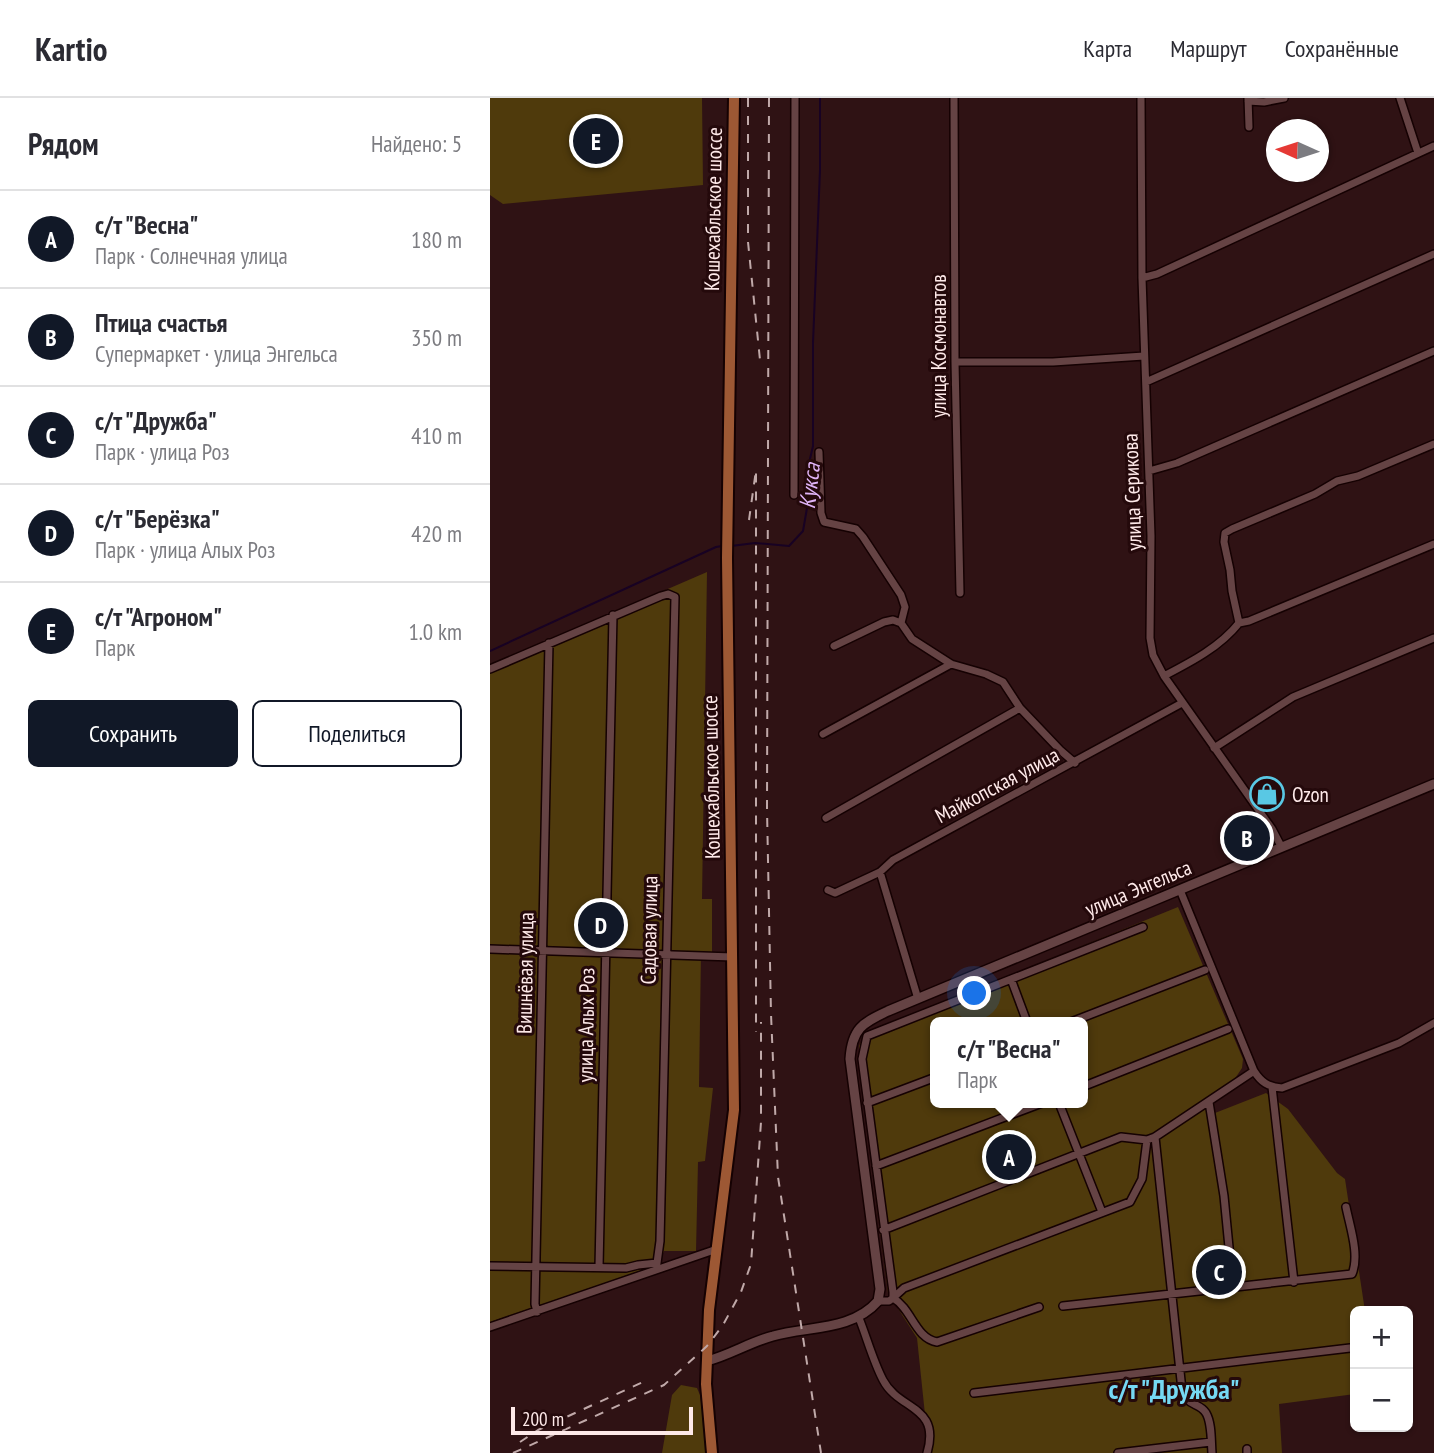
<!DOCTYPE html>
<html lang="ru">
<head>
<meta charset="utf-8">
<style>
  body { margin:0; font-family:"PT Sans Narrow",sans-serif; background:#f7f7f7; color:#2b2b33 }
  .controls { position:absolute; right:21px; bottom:21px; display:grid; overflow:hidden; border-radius:10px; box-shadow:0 2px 5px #0004 }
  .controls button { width:63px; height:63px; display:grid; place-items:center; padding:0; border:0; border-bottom:2px solid #e1e1e2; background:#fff; color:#2b2b33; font:35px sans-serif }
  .compass { position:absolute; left:776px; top:21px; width:63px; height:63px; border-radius:50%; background:#fff; box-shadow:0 2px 5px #0004; rotate:273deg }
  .scale { position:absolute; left:21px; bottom:18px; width:182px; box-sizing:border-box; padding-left:7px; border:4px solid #fee9e9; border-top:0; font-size:19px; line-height:24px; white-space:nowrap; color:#fee9e9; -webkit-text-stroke:5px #24090b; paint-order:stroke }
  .you { position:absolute; left:485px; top:896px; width:24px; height:24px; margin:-18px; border:5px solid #fff; border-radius:50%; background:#1a73e8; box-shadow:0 0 0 10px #1a73e833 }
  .badge { display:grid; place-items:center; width:46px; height:46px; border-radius:50%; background:#111827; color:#fff; font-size:23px; font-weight:700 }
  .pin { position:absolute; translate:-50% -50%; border:4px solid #fff; box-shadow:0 2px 7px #0006 }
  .popup { position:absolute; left:440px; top:919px; width:158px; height:91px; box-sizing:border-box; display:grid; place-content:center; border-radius:10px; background:#fff; filter:drop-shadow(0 2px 5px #0005); font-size:23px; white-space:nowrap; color:#7c7c81 }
  .popup b { font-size:26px; color:#2b2b33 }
  .popup::after { content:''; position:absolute; left:50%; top:100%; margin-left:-14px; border:14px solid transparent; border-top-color:#fff }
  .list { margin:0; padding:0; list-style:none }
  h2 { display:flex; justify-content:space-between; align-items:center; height:91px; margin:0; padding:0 28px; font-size:30px }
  h2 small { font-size:23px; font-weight:400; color:#7c7c81 }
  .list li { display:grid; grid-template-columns:46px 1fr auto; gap:21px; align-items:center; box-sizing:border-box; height:98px; padding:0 28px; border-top:2px solid #e1e1e2 }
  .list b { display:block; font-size:26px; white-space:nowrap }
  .list p { margin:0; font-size:23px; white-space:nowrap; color:#7c7c81 }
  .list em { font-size:23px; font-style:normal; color:#7c7c81 }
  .actions { display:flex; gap:14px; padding:21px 28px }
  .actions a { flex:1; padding:16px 0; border:2px solid #111827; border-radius:10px; text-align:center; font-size:24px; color:#111827 }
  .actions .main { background:#111827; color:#fff }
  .map { position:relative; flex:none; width:944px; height:1355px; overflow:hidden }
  header { display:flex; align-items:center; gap:42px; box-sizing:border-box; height:98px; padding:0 35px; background:#fff; border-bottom:2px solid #e1e1e2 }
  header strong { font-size:33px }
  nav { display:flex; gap:38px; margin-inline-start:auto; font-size:24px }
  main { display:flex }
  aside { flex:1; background:#fff }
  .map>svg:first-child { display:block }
</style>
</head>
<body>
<header>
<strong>Kartio</strong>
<nav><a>Карта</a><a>Маршрут</a><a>Сохранённые</a></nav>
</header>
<main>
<aside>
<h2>Рядом<small>Найдено: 5</small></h2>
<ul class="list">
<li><span class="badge">A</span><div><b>с/т &quot;Весна&quot;</b><p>Парк · Солнечная улица</p></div><em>180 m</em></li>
<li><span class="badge">B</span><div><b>Птица счастья</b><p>Супермаркет · улица Энгельса</p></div><em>350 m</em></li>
<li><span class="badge">C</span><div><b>с/т &quot;Дружба&quot;</b><p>Парк · улица Роз</p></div><em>410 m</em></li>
<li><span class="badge">D</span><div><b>с/т &quot;Берёзка&quot;</b><p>Парк · улица Алых Роз</p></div><em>420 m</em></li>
<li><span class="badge">E</span><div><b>с/т &quot;Агроном&quot;</b><p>Парк</p></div><em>1.0 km</em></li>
</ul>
<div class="actions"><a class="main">Сохранить</a><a>Поделиться</a></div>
</aside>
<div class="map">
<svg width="944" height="1355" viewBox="0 0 944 1355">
  <rect width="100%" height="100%" fill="#2f1214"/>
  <!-- green -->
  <path fill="#4f3a0c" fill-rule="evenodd" d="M 0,0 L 212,0 L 213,87 L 13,106 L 0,97 Z
    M 217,474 L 212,801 L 222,801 L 222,854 L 211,854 L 209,989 L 223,990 L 215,1063 L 208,1064 L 206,1153 L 174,1153 L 168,1167 L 0,1224 L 0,568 Z
    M 688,809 L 753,961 L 752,970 L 744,982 L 747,989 L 724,1005 L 725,1015 L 776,995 L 798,1011 L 847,1075 L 855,1081 L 875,1213 L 865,1213 L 865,1296 L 789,1306 L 792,1355 L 439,1355 L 427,1240 L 398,1195 L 369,968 L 369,948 L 375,936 ZM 446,924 L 592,924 L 592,1005 L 446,1005 Z
    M 191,1287 L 207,1290 L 210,1297 L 218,1355 L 172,1355 L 182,1297 Z"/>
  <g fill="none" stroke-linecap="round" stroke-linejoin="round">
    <!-- stream -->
    <path stroke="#180223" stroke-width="2" d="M 241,448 L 265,445 L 299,448 L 313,433 L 317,410 L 317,374 L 323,348 L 323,245 L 330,72 L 330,0
      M 0,553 L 226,449 L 232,448"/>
    <!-- minor casing -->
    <g stroke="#150102" stroke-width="10">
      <path id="minor" d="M 464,0 L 465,264 L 470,495
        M 651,0 L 652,180 L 661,438 L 660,540 L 663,557 L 674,578 L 782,731 L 791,748
        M 758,0 L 759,29
        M 910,0 L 928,55
        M 758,3 L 774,4 L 794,0
        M 652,180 L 667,176 L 944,48
        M 465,264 L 563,264 L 654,258
        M 656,284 L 944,156
        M 329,354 L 331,415 L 334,424 L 366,431 L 373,439 L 411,497 L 415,509 L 411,525 L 422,541 L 461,566 L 496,576 L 513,584 L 530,610 L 570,652 L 585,665
        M 659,373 L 687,365 L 944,253
        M 304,397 L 305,0
        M 749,525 L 742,493 L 740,472 L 734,444 L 735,435 L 742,431 L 825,396 L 847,383 L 868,378 L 944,346
        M 344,548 L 394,524 L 403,522 L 411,525
        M 0,571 L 171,498 L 178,496 L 185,499 L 170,1143 L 167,1165
        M 674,578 C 701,564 730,549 749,525 L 759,523 L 944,446
        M 333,636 L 461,566
        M 724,650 L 803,599 L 944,540
        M 336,720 L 530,610
        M 390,774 L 428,901
        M 338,792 L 345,795 L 390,774 L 403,762 L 692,605
        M 690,792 L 764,973 C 771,984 778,989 792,990 L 909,945 L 944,925
        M 0,851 L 243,859
        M 521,881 L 537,924
        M 581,924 L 715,872
        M 592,989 L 738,931
        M 782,989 L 804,1184
        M 719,1004 L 734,1098 L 743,1190
        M 377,1005 L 446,979
        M 569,1005 L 612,1114
        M 665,1039 L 692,1292 C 697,1309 709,1304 716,1315 C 722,1325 721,1343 722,1355
        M 386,1068 L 552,1005
        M 393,1132 L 631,1039 L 657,1042 L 665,1039 L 764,973
        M 0,1168 L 136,1170 L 148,1167 L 167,1165
        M 109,1169 L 123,517
        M 388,1203 L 399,1203 L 403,1200 L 403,1194 L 372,961 L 377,938 L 653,829
        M 573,1208 L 862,1176 C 870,1157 860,1129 856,1109
        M 549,1209 L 447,1244 C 425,1240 422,1211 403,1200 L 414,1190 L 640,1104 L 652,1081 L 657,1042
        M 47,1214 L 45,1206 L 59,545
        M 369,1220 C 377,1240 383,1263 393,1282 C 409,1313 451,1307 437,1355
        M 0,1229 L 227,1151
        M 484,1295 L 860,1250
        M 757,1351 L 757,1355
        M 628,1355 L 721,1344"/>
    </g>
    <!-- tertiary casing -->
    <g stroke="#150102" stroke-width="12">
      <path id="tertiary" d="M 217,1263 C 240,1257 260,1244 283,1238 C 318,1228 362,1233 388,1203 L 390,1191 L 360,961 C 362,931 372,925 398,913 L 944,686"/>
    </g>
    <!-- primary casing -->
    <g stroke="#150102" stroke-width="14">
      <path id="primary" d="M 222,1355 L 216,1286 L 219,1212 L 244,1012 L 237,460 L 244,0"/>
    </g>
    <!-- minor -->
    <use href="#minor" stroke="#654344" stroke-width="7"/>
    <!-- tertiary -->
    <use href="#tertiary" stroke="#654344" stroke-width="9"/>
    <!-- primary -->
    <use href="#primary" stroke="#9d5834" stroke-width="10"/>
    <!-- rail -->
    <path stroke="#c0a9a9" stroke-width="2" stroke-dasharray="9 9" stroke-linecap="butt" d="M 258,0 L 258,144 L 270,262
      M 279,0 L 277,711 L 281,916 L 288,1079 L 331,1355
      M 259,422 L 266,372 L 266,934
      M 30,1344 L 48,1332 L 155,1283
      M 23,1355 L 174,1287 L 217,1248 L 233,1227 L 251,1194 L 261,1166 L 271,1024 L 271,924"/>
  </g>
  <!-- icons -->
  <defs>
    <g id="shop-ring" transform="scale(1.75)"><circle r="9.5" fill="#24090b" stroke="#59c8e4" stroke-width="1.5"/><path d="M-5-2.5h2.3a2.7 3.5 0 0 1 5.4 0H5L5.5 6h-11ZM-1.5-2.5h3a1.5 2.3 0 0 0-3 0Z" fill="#59c8e4"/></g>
  </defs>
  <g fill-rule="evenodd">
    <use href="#shop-ring" x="777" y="696"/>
  </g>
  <g text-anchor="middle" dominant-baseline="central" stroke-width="6" stroke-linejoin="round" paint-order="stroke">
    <!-- street labels -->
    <g font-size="21" fill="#fee9e9" stroke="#24090b">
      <text transform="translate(223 111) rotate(-89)">Кошехабльское шоссе</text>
      <text transform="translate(448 248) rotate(-90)">улица Космонавтов</text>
      <text transform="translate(642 394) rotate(-92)">улица Серикова</text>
      <text transform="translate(221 679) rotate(-91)">Кошехабльское шоссе</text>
      <text transform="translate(507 687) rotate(-28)">Майкопская улица</text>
      <text transform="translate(648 790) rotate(-23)">улица Энгельса</text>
      <text transform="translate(159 832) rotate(-89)">Садовая улица</text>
      <text transform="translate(35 875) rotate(-89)">Вишнёвая улица</text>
      <text transform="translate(96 927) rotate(-89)">улица Алых Роз</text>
    </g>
    <!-- poi labels -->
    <g font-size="21" fill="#fee9e9" stroke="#24090b" text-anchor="start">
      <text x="802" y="696">Ozon</text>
    </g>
    <!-- water labels -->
    <g font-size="23" font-style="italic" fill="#dfb3f6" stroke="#24090b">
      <text transform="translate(319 388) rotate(-83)">Кукса</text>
    </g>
    <!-- district labels -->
    <g font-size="28" font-weight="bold" fill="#75d8f3" stroke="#24090b">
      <text x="684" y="1290">с/т "Дружба"</text>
    </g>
  </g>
</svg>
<div class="controls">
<button>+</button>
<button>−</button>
</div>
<svg class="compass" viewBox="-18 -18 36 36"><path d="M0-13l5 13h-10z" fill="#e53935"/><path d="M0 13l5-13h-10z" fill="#7c7c81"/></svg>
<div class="scale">200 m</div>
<div class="you"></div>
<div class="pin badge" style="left:519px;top:1059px">A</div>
<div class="popup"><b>с/т &quot;Весна&quot;</b>Парк</div>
<div class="pin badge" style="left:757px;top:740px">B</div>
<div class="pin badge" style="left:729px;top:1174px">C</div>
<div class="pin badge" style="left:111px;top:827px">D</div>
<div class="pin badge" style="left:106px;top:43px">E</div>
</div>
</main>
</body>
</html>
